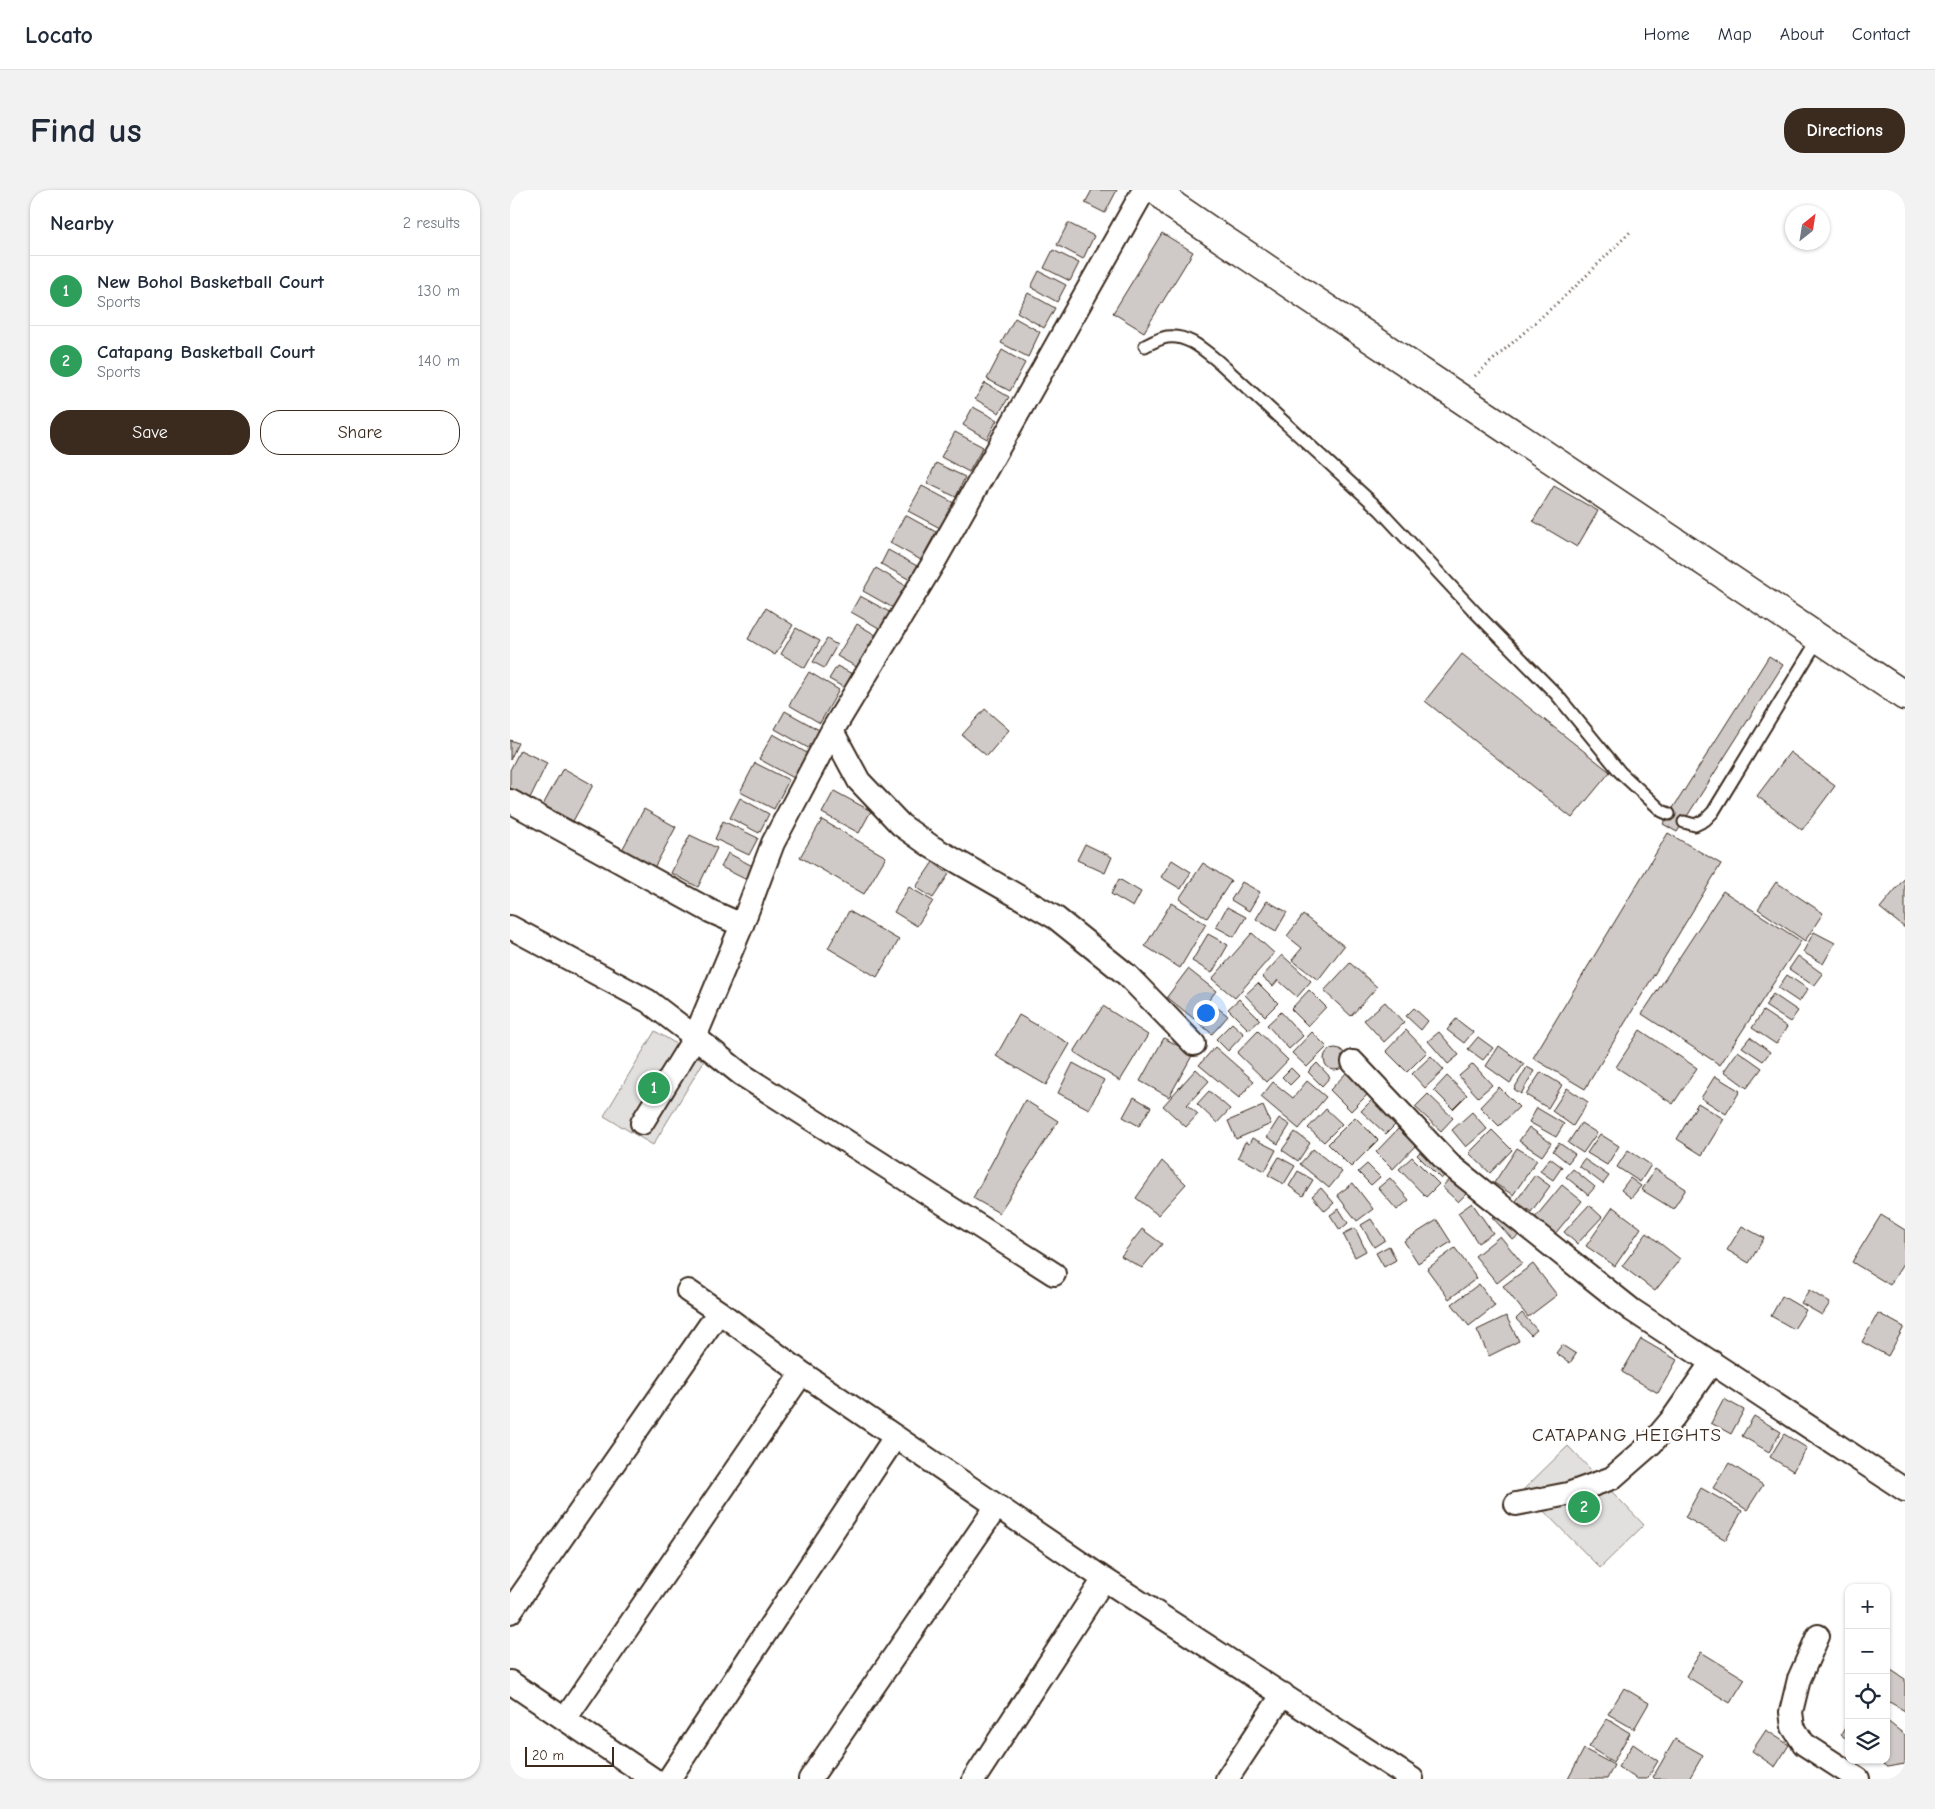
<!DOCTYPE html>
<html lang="en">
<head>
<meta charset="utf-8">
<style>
  body { margin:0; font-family:"Comic Neue",sans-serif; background:#f2f2f3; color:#1f2937 }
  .controls { position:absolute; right:15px; bottom:15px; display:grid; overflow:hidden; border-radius:10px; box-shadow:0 1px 4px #0004 }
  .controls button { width:45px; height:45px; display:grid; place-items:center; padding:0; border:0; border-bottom:1px solid #e0e1e3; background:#fff; color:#1f2937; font:25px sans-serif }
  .compass { position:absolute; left:1275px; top:15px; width:45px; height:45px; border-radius:50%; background:#fff; box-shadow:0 1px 4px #0004; rotate:30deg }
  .scale { position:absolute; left:15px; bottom:12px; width:89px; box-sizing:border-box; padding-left:5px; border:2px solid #3b2a1e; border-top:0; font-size:14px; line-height:18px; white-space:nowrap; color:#3b2a1e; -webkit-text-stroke:4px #fff; paint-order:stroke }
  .you { position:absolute; left:695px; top:822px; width:18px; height:18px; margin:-12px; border:4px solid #fff; border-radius:50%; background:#1a73e8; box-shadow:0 0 0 8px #1a73e833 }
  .badge { display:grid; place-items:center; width:32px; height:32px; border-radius:50%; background:#3b2a1e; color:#fff; font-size:16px; font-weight:700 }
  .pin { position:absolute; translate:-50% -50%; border:2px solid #fff; box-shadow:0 1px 5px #0006 }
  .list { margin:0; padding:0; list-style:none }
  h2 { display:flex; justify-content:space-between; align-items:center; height:65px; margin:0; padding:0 20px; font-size:21px }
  h2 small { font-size:16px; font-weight:400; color:#747a83 }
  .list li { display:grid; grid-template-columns:32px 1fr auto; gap:15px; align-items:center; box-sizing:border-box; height:70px; padding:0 20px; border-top:1px solid #e0e1e3 }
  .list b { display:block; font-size:19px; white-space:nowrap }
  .list p { margin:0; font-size:16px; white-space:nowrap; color:#747a83 }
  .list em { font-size:16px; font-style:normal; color:#747a83 }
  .actions { display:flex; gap:10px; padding:15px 20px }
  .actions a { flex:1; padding:11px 0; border:1px solid #3b2a1e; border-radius:20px; text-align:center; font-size:18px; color:#3b2a1e }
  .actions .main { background:#3b2a1e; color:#fff }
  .icon { flex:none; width:28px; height:28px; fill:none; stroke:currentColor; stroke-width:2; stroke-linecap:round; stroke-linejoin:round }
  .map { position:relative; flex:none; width:1395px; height:1589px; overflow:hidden; border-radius:20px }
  header { display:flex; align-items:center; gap:30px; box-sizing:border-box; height:70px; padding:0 25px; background:#fff; border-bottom:1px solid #e0e1e3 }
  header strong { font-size:24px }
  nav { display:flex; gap:28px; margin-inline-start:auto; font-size:18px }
  .intro { display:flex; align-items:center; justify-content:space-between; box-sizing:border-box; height:120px; padding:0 30px }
  h1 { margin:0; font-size:35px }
  .button { padding:12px 22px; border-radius:20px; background:#3b2a1e; color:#fff; font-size:18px; font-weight:700 }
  main { display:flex; gap:30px; padding:0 30px }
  aside { flex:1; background:#fff; border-radius:20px; box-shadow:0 1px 4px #0004 }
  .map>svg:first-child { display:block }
</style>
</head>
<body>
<header>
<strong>Locato</strong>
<nav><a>Home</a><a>Map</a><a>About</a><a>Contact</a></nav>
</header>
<div class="intro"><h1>Find us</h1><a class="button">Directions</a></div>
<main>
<aside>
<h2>Nearby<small>2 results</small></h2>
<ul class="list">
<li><span class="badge" style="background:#2e9e5b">1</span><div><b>New Bohol Basketball Court</b><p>Sports</p></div><em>130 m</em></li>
<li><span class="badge" style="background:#2e9e5b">2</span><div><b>Catapang Basketball Court</b><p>Sports</p></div><em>140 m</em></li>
</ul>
<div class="actions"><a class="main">Save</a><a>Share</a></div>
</aside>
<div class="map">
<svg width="1395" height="1589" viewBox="0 0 1395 1589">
  <rect width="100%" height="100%" fill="#fff"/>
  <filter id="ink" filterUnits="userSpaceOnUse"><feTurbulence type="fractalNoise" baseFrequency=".02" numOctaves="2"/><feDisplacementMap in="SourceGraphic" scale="10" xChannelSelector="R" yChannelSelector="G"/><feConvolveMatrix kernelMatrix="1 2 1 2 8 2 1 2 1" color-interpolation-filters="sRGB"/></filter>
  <g filter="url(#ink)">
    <!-- grass -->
    <path fill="#e2e0de" stroke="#8e857e" d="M 145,841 L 194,871 L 143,955 L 94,926 Z
      M 1058,1256 L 1134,1335 L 1090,1378 L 1013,1300 Z"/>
    <!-- building -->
    <path fill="#cfcac7" stroke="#3b2a1e" d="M 582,0 L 607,0 L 595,23 L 575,13 Z
      M 558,33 L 584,46 L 573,69 L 547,55 Z
      M 652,43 L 683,62 L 634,142 L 603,123 Z
      M 543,60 L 569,73 L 560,91 L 534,78 Z
      M 529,81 L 556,95 L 547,112 L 521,97 Z
      M 518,103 L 545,118 L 534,138 L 507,122 Z
      M 505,128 L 530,142 L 518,167 L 491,153 Z
      M 492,160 L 515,173 L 500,201 L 477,189 Z
      M 475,193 L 499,207 L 489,223 L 465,209 Z
      M 463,217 L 487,230 L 477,249 L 453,235 Z
      M 445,242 L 473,257 L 459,282 L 431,267 Z
      M 426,273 L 455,287 L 446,307 L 417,293 Z
      M 412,296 L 444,313 L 430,338 L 398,321 Z
      M 1044,296 L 1088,321 L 1067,357 L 1023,331 Z
      M 395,325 L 426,342 L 411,370 L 380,353 Z
      M 378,360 L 409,377 L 402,391 L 371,374 Z
      M 366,378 L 398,397 L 385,419 L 353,401 Z
      M 350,406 L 385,425 L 376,442 L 341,422 Z
      M 256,418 L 283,435 L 265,465 L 238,449 Z
      M 347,434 L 371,448 L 352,480 L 327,466 Z
      M 286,438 L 310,451 L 295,478 L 271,464 Z
      M 317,449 L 327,455 L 314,478 L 303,472 Z
      M 952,464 L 1100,582 L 1062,628 L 915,511 Z
      M 1259,466 L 1273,475 L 1167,642 L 1153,634 Z
      M 327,476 L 348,487 L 340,501 L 319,489 Z
      M 299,482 L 329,500 L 310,533 L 279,515 Z
      M 475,519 L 499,540 L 477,566 L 452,545 Z
      M 275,521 L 311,541 L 300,559 L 265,539 Z
      M 263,544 L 297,563 L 284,588 L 249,569 Z
      M 0,550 L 8,553 L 0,570 Z
      M 10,560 L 37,573 L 20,608 L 0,598 L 0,580 Z
      M 1280,562 L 1325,596 L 1292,640 L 1247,606 Z
      M 245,573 L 279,590 L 264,619 L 230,602 Z
      M 53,578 L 83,595 L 63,631 L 33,615 Z
      M 324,601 L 361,621 L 349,643 L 312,623 Z
      M 230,608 L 259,624 L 249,643 L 220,628 Z
      M 134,619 L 166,637 L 144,678 L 112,660 Z
      M 312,630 L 376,667 L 354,704 L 290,667 Z
      M 213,631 L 248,648 L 239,665 L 205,649 Z
      M 1158,643 L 1211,674 L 1075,899 L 1023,868 Z
      M 180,645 L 207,658 L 188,697 L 161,683 Z
      M 575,654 L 602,667 L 595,683 L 567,670 Z
      M 218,663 L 248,679 L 241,692 L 211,677 Z
      M 662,670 L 681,682 L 671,699 L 651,687 Z
      M 423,672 L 439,684 L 423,708 L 406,697 Z
      M 693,673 L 721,691 L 697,728 L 669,709 Z
      M 1395,688 L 1395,738 L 1370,718 Z
      M 609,689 L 631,702 L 623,717 L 601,704 Z
      M 732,692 L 750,702 L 739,721 L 721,710 Z
      M 1266,692 L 1313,723 L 1295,751 L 1248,719 Z
      M 399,697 L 423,711 L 407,736 L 384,722 Z
      M 1213,701 L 1291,751 L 1210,875 L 1132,824 Z
      M 757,711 L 777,722 L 766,741 L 746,729 Z
      M 661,713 L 696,734 L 670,778 L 635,756 Z
      M 717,717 L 736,727 L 724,747 L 706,737 Z
      M 339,721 L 389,750 L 367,787 L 318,758 Z
      M 793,725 L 834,756 L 808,790 L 782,770 L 792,758 L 777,746 Z
      M 1304,742 L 1325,753 L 1313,774 L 1293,762 Z
      M 742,743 L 764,763 L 725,808 L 702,789 Z
      M 698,744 L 718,755 L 702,783 L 682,771 Z
      M 772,765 L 801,791 L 787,807 L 768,790 L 763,796 L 752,787 Z
      M 1288,766 L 1313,784 L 1304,796 L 1279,779 Z
      M 840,773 L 867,797 L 841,826 L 814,801 Z
      M 678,779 L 706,801 L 684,829 L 657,807 Z
      M 1277,785 L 1298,799 L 1289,812 L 1268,798 Z
      M 748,793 L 768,813 L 755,826 L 735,805 Z
      M 799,800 L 816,817 L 798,836 L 781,819 Z
      M 1263,804 L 1288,821 L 1280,832 L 1255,816 Z
      M 729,809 L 750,830 L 739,840 L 718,819 Z
      M 875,812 L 894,833 L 874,852 L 854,830 Z
      M 704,815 L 718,826 L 702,844 L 689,833 Z
      M 593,816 L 638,845 L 610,891 L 564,862 Z
      M 904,818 L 918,831 L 911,840 L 896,826 Z
      M 1253,821 L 1277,837 L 1266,854 L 1242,838 Z
      M 771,822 L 793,846 L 779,859 L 757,835 Z
      M 509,825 L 560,854 L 536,895 L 486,866 Z
      M 946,829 L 963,842 L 954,853 L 937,840 Z
      M 722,833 L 734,844 L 718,861 L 706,849 Z
      M 896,840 L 917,862 L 897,882 L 876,861 Z
      M 1130,840 L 1187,878 L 1163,914 L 1106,877 Z
      M 748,841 L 778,870 L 757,892 L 727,863 Z
      M 802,842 L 817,857 L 797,877 L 782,863 Z
      M 929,842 L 949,865 L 938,874 L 918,851 Z
      M 968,847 L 983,858 L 973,870 L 958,859 Z
      M 1240,847 L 1260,862 L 1253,871 L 1232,857 Z
      M 654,848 L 683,864 L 659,907 L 630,891 Z
      M 989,856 L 1014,874 L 1000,893 L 976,876 Z
      M 705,857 L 744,891 L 729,908 L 689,875 Z
      M814 869a11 11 0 1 1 22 0a11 11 0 1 1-22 0Z
      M 1228,861 L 1252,878 L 1237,898 L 1214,881 Z
      M 921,866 L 934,880 L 915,898 L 902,884 Z
      M 563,873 L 594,890 L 579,919 L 548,903 Z
      M 807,873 L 820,887 L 812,896 L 798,882 Z
      M 963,874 L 982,895 L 968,907 L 949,886 Z
      M 1017,877 L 1024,881 L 1011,904 L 1004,899 Z
      M 781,878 L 789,886 L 780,895 L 772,887 Z
      M 686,879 L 699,891 L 677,915 L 688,924 L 676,937 L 653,916 Z
      M 839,880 L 861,901 L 841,921 L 820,900 Z
      M 1031,882 L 1052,895 L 1038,918 L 1016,905 Z
      M 937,886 L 957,905 L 943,919 L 924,900 Z
      M 1205,886 L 1230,901 L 1216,924 L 1191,908 Z
      M 797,891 L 816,907 L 789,939 L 751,907 L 763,892 L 783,908 Z
      M 989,897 L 1009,917 L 989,936 L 970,917 Z
      M 1057,898 L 1078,912 L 1063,936 L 1042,921 Z
      M 699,901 L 720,919 L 707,933 L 687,914 Z
      M 918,904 L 943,928 L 931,941 L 905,917 Z
      M 624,907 L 641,917 L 629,936 L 613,927 Z
      M 864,908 L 889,931 L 876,944 L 851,921 Z
      M 515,910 L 548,931 L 489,1023 L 463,1008 Z
      M 1188,913 L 1214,929 L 1192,965 L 1167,949 Z
      M 753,916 L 761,934 L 726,949 L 718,931 Z
      M 1027,918 L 1054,934 L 1046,947 L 1019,932 Z
      M 816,919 L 832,934 L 814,952 L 798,938 Z
      M 962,922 L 977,939 L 956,957 L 942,940 Z
      M 845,927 L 868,950 L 841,977 L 818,954 Z
      M 769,928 L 780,935 L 768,954 L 757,947 Z
      M 1071,933 L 1087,943 L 1073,963 L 1058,953 Z
      M 1019,937 L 1041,953 L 1032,966 L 1009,951 Z
      M 888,939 L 906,955 L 883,979 L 866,962 Z
      M 982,940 L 1002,960 L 980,983 L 959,963 Z
      M 785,942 L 800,953 L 788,971 L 772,960 Z
      M 1090,944 L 1109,956 L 1097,975 L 1077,963 Z
      M 742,948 L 766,960 L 755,981 L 728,967 L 735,952 L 739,954 Z
      M 1049,953 L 1065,964 L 1058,973 L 1043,961 Z
      M 1007,958 L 1027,970 L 1003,1005 L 984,993 Z
      M 803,959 L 832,982 L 819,998 L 790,974 Z
      M 913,959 L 937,983 L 931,989 L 907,965 Z
      M 1118,960 L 1141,975 L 1130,992 L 1107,977 Z
      M 769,967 L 785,976 L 774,994 L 758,985 Z
      M 902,967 L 929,994 L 916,1007 L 889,979 Z
      M 1040,968 L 1052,977 L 1043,990 L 1030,981 Z
      M 1074,969 L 1099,986 L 1093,994 L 1069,976 Z
      M 652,971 L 676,994 L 648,1025 L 626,1008 Z
      M 857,974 L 870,987 L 861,995 L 848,982 Z
      M 1063,979 L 1085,997 L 1078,1005 L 1056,987 Z
      M 1145,979 L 1176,999 L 1163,1019 L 1132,1000 Z
      M 788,981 L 803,990 L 793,1006 L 779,996 Z
      M 1025,985 L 1040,996 L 1021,1022 L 1006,1011 Z
      M 942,986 L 958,1002 L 948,1012 L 932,997 Z
      M 880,988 L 899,1010 L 887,1020 L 868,998 Z
      M 1120,988 L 1131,996 L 1121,1008 L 1111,1000 Z
      M 843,993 L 863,1019 L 847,1031 L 827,1005 Z
      M 1052,995 L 1072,1011 L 1044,1045 L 1024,1029 Z
      M 811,998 L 824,1013 L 815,1021 L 802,1006 Z
      M 962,1013 L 983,1043 L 968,1053 L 948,1023 Z
      M 1079,1015 L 1092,1027 L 1067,1054 L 1054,1042 Z
      M 1103,1017 L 1131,1038 L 1105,1076 L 1076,1056 Z
      M 829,1019 L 838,1033 L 830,1040 L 820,1025 Z
      M 988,1022 L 1009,1045 L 1003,1050 L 982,1027 Z
      M 1371,1025 L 1395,1040 L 1395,1071 L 1380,1095 L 1342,1072 Z
      M 861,1029 L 875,1050 L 864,1057 L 851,1035 Z
      M 927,1030 L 941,1052 L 908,1073 L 894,1051 Z
      M 1232,1036 L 1254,1048 L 1239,1073 L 1217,1060 Z
      M 845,1038 L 856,1061 L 845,1067 L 833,1044 Z
      M 632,1039 L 652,1054 L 632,1078 L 611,1066 Z
      M 1137,1043 L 1170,1069 L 1145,1101 L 1112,1076 Z
      M 990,1046 L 1012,1073 L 987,1093 L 965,1066 Z
      M 879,1056 L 886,1070 L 874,1077 L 866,1063 Z
      M 945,1058 L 967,1088 L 939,1109 L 917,1079 Z
      M 1023,1074 L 1047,1105 L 1018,1127 L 993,1096 Z
      M 969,1094 L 985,1116 L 959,1136 L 942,1114 Z
      M 1299,1100 L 1320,1113 L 1312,1125 L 1291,1113 Z
      M 1272,1106 L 1296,1120 L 1284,1139 L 1261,1126 Z
      M 1012,1123 L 1027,1140 L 1021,1145 L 1006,1129 Z
      M 1368,1123 L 1394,1137 L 1378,1166 L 1352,1152 Z
      M 996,1126 L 1009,1151 L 979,1166 L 967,1140 Z
      M 1131,1149 L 1167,1170 L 1148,1203 L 1112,1182 Z
      M 1052,1155 L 1066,1164 L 1060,1173 L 1046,1163 Z
      M 1214,1209 L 1234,1220 L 1221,1244 L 1201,1233 Z
      M 1244,1226 L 1271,1242 L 1259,1262 L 1232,1246 Z
      M 1274,1244 L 1297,1258 L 1283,1281 L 1260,1267 Z
      M 1219,1273 L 1253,1295 L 1237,1320 L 1203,1298 Z
      M 1191,1298 L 1232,1321 L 1216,1350 L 1175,1327 Z
      M 1191,1462 L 1235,1489 L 1220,1513 L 1176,1486 Z
      M 1381,1480 L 1395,1489 L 1395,1521 L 1376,1510 L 1376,1488 Z
      M 1114,1498 L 1139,1513 L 1124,1539 L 1098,1524 Z
      M 1097,1529 L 1120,1543 L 1103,1572 L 1079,1557 Z
      M 1376,1530 L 1395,1545 L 1395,1574 L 1377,1577 L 1367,1570 L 1376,1570 Z
      M 1339,1531 L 1339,1550 L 1331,1545 Z
      M 1256,1540 L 1279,1555 L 1265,1577 L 1242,1561 Z
      M 1165,1549 L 1193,1565 L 1179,1589 L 1145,1589 L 1143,1587 Z
      M 1123,1554 L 1148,1571 L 1137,1589 L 1127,1589 L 1108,1577 Z
      M 1074,1559 L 1104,1575 L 1097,1589 L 1058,1589 Z"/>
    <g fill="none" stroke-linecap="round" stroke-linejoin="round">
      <!-- service casing -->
      <g stroke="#3b2a1e" stroke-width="15">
        <path id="service" d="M 635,156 C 641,153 650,148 657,147 C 678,144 695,161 710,173 L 870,320 L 966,423 L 1047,505 L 1110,582 L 1152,621 L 1159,624
          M 1174,632 L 1185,635 L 1195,630 L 1203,622 L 1309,448"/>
      </g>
      <!-- minor casing -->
      <g stroke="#3b2a1e" stroke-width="26">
        <path id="minor" d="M 322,541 L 349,591 L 391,635 L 422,657 L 546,728 L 617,785 L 684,854
          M 0,611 L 200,721 L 232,735
          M 0,737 L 138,811 L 185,847 L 232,735 L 263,653 L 322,541 L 424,372 L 634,0
          M 843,872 L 940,975 L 1122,1120 L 1395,1300
          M 132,933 L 185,847 L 231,884 L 544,1084
          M 178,1101 L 209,1122 L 292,1183 L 594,1389 L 902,1589
          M 1006,1314 L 1058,1304 L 1102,1288 L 1142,1253 L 1163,1228 L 1202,1172
          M 0,1422 L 209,1122
          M 1308,1446 L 1289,1489 L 1281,1522 L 1283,1537 L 1294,1554 L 1348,1589
          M 0,1492 L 143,1589
          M 55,1529 L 292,1183
          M 159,1589 L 385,1247
          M 300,1589 L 487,1316
          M 464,1589 L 594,1389
          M 717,1589 L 773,1504"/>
      </g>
      <!-- tertiary casing -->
      <g stroke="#3b2a1e" stroke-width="31">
        <path id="tertiary" d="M 648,0 L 664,16 L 708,46 L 1395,506"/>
      </g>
      <!-- path -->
      <path stroke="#3b2a1e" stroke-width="3" stroke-dasharray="1 4" stroke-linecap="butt" d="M 965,186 L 1065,97 L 1121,41"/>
      <!-- service -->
      <use href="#service" stroke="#fff" stroke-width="11"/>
      <!-- minor -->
      <use href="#minor" stroke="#fff" stroke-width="22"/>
      <!-- tertiary -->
      <use href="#tertiary" stroke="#fff" stroke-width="28"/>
    </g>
  </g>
  <g text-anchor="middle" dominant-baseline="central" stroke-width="5" stroke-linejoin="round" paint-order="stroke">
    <!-- neighbourhood labels -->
    <g font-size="19" letter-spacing="1" fill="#3b2a1e" stroke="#fff">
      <text x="1117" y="1245">CATAPANG HEIGHTS</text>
    </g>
  </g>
</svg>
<div class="controls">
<button>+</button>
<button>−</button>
<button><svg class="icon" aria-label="locate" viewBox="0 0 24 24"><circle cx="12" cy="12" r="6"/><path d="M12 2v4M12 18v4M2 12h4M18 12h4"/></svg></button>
<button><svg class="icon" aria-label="layers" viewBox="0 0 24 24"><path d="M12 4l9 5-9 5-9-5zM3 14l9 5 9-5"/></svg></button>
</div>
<svg class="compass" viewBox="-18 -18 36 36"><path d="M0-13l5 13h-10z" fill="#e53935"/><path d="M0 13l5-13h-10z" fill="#747a83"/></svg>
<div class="scale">20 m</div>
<div class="you"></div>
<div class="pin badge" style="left:144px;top:898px;background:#2e9e5b">1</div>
<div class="pin badge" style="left:1074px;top:1317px;background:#2e9e5b">2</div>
</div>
</main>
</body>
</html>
